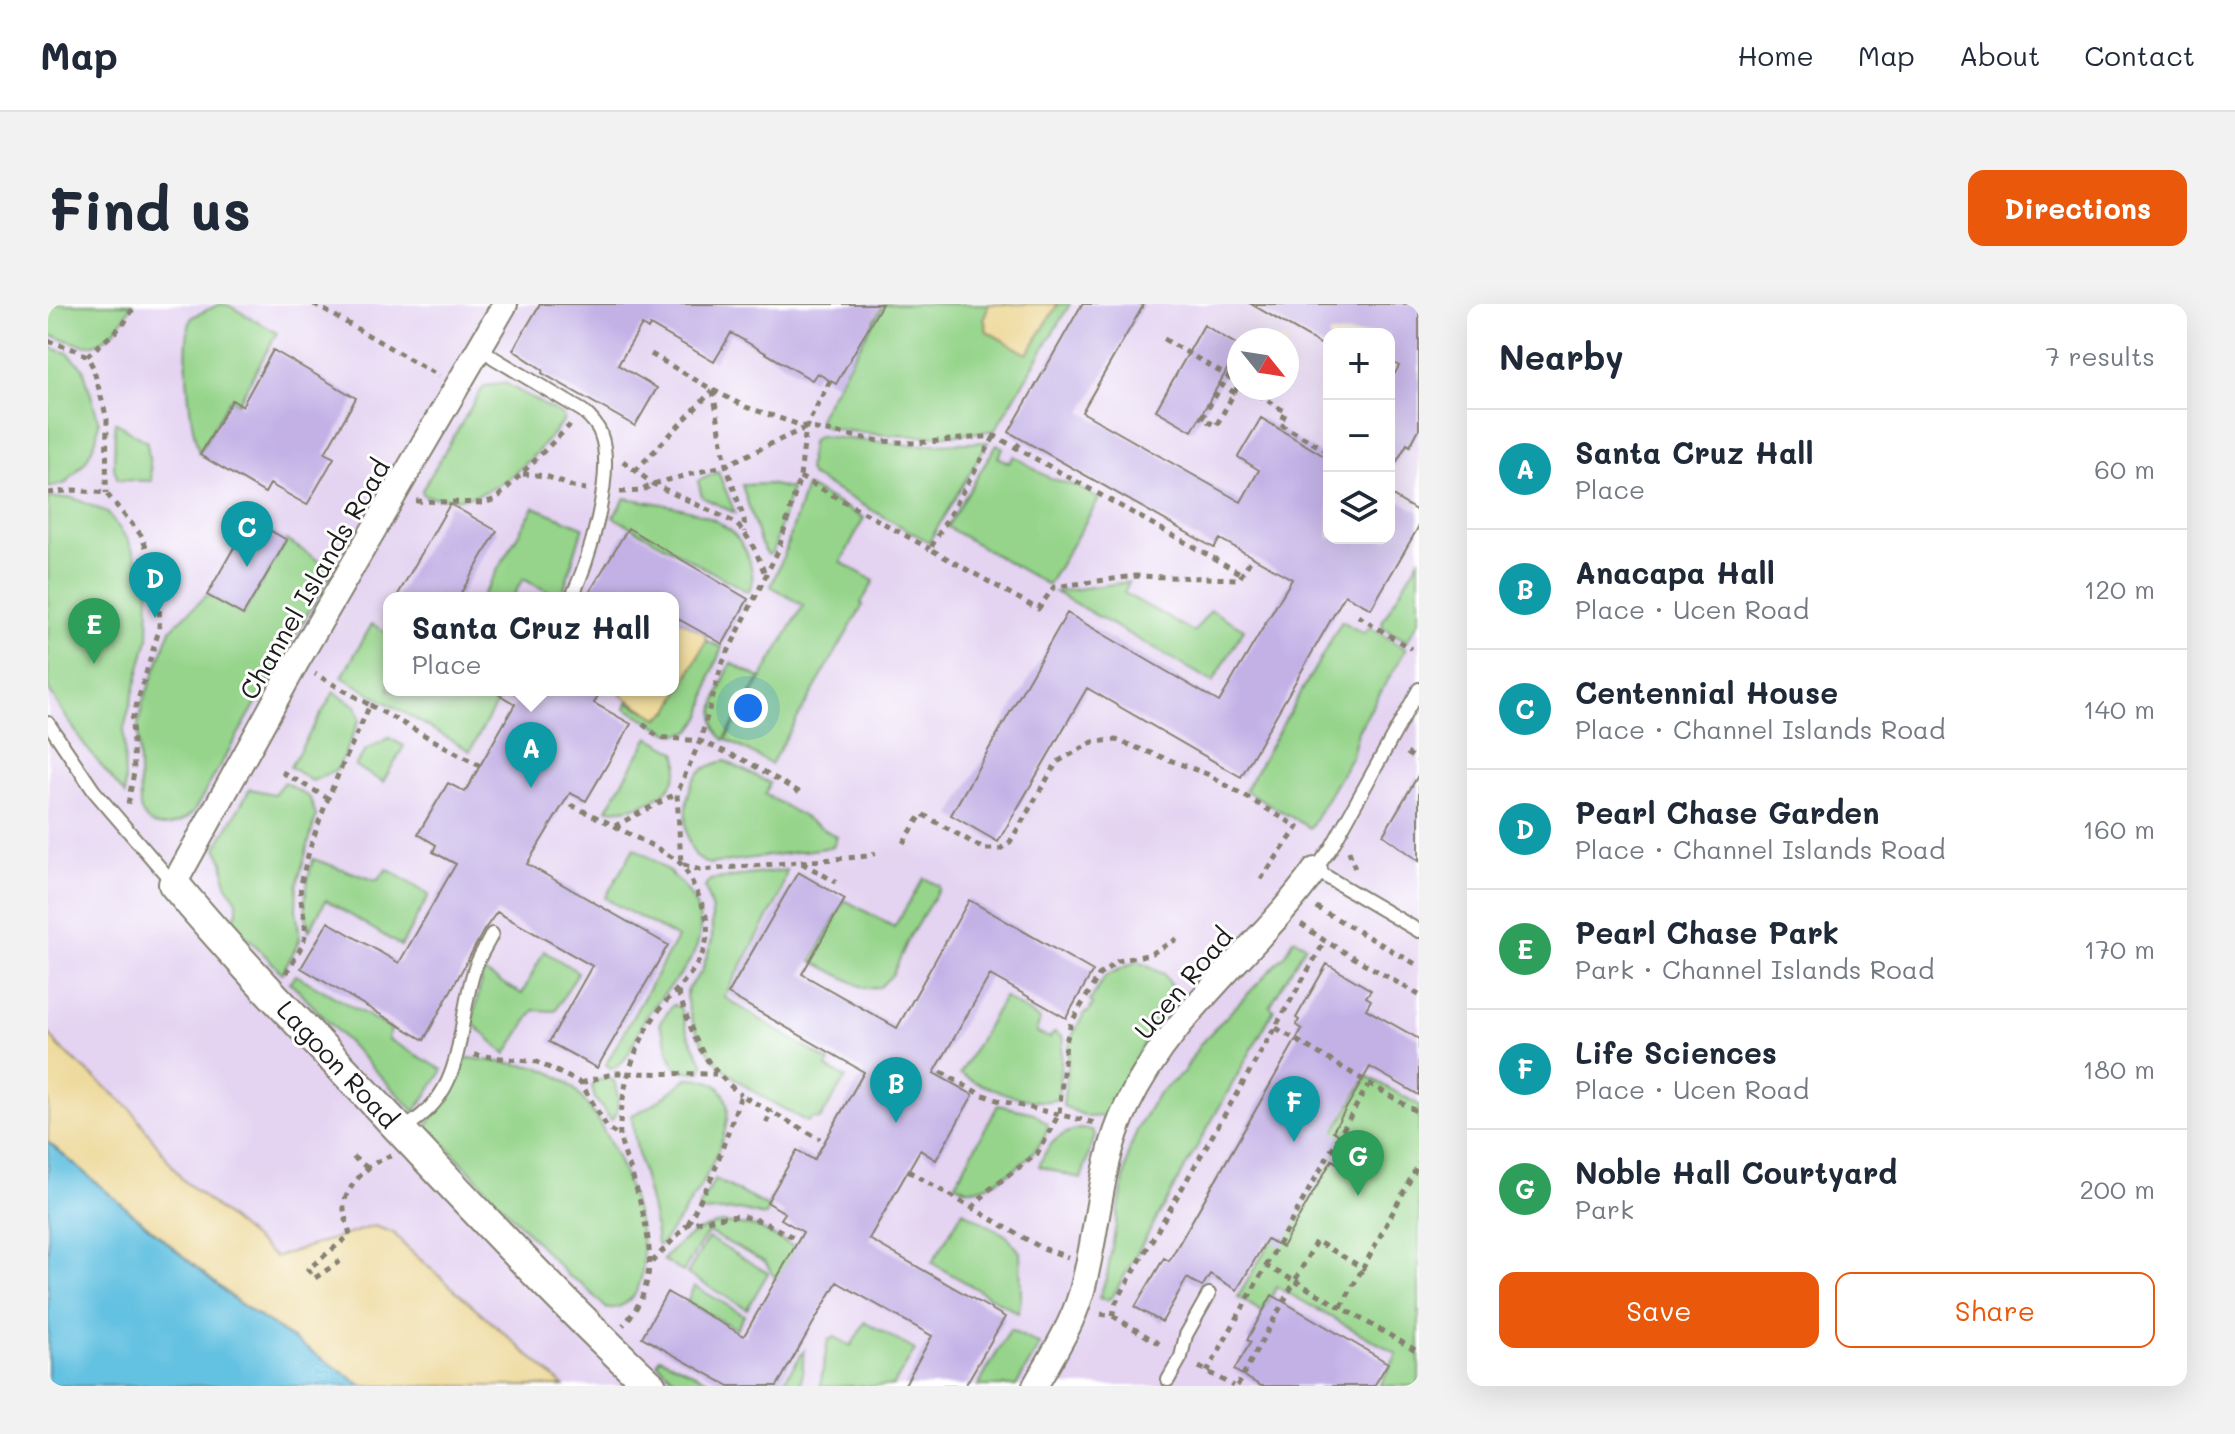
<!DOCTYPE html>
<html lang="en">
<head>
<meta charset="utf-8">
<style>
  body { margin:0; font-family:Mali,sans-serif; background:#f2f2f3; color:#1f2937 }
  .controls { position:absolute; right:24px; top:24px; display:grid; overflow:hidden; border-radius:16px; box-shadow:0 8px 32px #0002 }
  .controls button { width:72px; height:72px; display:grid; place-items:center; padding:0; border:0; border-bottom:2px solid #e0e1e3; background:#fff; color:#1f2937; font:40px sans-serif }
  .compass { position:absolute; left:1179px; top:24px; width:72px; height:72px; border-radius:50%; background:#fff; box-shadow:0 8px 32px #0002; rotate:120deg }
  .you { position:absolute; left:700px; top:404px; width:28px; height:28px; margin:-20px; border:6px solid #fff; border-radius:50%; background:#1a73e8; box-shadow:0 0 0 12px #1a73e833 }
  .badge { display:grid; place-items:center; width:52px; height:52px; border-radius:50%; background:#ea580c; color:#fff; font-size:26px; font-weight:700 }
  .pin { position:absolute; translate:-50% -66px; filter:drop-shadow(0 2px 4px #0008) }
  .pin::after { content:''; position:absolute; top:42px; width:28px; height:24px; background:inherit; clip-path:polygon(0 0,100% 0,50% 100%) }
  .popup { position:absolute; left:335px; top:288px; width:296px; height:104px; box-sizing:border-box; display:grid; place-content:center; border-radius:16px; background:#fff; filter:drop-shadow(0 2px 6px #0005); font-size:26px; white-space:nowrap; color:#747a83 }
  .popup b { font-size:30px; color:#1f2937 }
  .popup::after { content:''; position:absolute; left:50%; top:100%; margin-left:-16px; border:16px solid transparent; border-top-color:#fff }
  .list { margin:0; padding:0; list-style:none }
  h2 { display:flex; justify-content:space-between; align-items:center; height:104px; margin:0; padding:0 32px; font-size:34px }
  h2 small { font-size:26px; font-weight:400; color:#747a83 }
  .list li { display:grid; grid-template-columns:52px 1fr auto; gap:24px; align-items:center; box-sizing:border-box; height:120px; padding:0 32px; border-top:2px solid #e0e1e3 }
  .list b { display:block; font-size:30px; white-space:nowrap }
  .list p { margin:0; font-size:26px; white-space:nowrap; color:#747a83 }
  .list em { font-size:26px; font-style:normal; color:#747a83 }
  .actions { display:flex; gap:16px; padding:24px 32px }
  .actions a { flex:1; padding:18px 0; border:2px solid #ea580c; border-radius:16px; text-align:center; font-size:28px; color:#ea580c }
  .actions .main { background:#ea580c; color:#fff }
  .icon { flex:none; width:44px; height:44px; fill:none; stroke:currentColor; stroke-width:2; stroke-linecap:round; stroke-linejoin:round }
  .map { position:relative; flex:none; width:1371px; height:1082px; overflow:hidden; border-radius:16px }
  header { display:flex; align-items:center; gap:48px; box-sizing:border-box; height:112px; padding:0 40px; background:#fff; border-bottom:2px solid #e0e1e3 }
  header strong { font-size:38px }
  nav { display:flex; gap:44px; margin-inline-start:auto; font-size:28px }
  .intro { display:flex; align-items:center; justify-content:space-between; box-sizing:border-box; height:192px; padding:0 48px }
  h1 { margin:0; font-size:56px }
  .button { padding:20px 36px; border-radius:16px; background:#ea580c; color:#fff; font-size:28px; font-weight:700 }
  main { display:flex; gap:48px; padding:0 48px }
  aside { flex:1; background:#fff; border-radius:16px; box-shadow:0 8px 32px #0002 }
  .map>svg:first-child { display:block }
</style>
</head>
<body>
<header>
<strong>Map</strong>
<nav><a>Home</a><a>Map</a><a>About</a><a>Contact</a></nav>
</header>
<div class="intro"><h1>Find us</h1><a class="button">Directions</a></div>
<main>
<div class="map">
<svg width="1371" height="1082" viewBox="0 0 1371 1082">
  <rect width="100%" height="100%" fill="#fff"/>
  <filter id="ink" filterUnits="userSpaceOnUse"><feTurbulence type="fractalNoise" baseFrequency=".0125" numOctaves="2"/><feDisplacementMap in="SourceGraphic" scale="16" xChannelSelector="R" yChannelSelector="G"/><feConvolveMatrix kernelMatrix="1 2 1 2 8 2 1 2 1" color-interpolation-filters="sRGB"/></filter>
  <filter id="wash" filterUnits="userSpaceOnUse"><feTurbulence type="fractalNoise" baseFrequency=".006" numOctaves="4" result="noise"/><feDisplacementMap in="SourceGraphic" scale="32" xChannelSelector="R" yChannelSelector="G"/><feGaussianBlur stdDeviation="1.8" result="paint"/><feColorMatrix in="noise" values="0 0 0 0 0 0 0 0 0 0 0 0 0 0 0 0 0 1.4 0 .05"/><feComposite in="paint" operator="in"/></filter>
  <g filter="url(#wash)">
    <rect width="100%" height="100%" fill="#eee3c6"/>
    <!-- built -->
    <path fill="#e4d3f1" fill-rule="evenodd" d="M 0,0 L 1371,0 L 1371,1082 L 315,1082 L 0,838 ZM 1281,30 L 1341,30 L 1341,234 L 1281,234 ZM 1191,36 L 1239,36 L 1239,84 L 1191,84 ZM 341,294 L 625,294 L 625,386 L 341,386 Z"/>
    <!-- green -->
    <path fill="#95d48a" stroke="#587853" stroke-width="2" d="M 0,0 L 84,0 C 75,18 60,41 38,41 C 25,40 12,33 0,31 Z
      M 172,0 L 180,1 L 229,29 L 190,99 L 182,95 L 151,149 C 142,120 132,40 144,13 Z
      M 836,0 L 941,0 L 936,14 L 939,27 L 979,50 L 1010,0 L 1022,0 L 947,126 C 889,135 835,134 777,123 L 771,117 L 772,110 Z
      M 0,43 L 20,49 L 35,64 L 51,118 L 48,136 L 38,157 L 18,179 L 0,184 Z
      M 457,79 L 515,112 L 516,116 C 479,162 441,208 375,191 L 374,186 L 432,88 L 437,82 Z
      M 67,118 L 99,138 L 104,177 L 70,176 L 66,164 Z
      M 770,132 L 863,141 L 940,138 L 881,238 L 763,172 L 760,166 L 763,138 Z
      M 949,140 L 955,144 L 950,153 L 961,159 L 966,152 L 1001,174 L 1028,182 L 1051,195 L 1000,281 L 899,223 Z
      M 670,168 L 687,209 L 654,193 L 650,177 Z
      M 720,180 L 743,185 L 725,248 L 720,251 L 712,238 L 694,181 Z
      M 758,182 L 816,214 L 793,258 L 826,277 L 813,299 L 815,301 L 723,460 L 678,435 L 755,302 L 723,282 L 737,248 Z
      M 0,194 L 25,194 L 59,208 L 80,236 L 97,272 L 101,288 L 100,335 L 76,424 L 77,491 L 37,442 L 0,385 Z
      M 577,194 C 621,201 690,207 702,259 C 705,270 706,278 700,288 L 565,213 Z
      M 486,203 L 535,223 L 513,294 L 475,275 L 464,294 L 433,294 Z
      M 239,236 L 285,266 L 146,507 C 131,524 101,531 92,504 L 90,421 L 95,398 L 123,325 L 159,291 L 195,311 Z
      M 1371,255 L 1371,317 L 1359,337 L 1335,324 L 1334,318 Z
      M 1081,278 L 1076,289 L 1146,328 L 1163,306 L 1196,325 L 1165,378 L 1007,288 Z
      M 1294,317 L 1316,330 L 1321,323 L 1358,345 L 1310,427 L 1304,452 L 1262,524 L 1197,486 Z
      M 324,320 L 341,330 L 341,386 L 440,386 L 452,393 L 422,447 L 294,373 Z
      M 658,337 L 674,343 L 663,371 L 654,412 L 643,427 L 629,430 L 620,428 L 578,404 L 580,398 L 611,414 L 622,407 Z
      M 683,359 L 712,374 L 676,436 C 654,418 674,380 683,359 Z
      M 286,388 L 308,402 L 312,415 L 289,466 L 264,477 L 242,463 Z
      M 601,433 L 628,448 C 641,487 590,509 559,505 Z
      M 341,434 L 356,442 L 335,478 L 307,462 L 318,446 Z
      M 677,457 L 722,479 L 717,490 L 789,533 L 785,543 L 661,560 C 631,553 633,491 649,471 C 656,463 667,459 677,457 Z
      M 236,478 L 262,494 L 268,512 L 249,581 L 248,605 L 252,636 L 234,669 L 183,616 L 189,609 L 189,597 L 178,580 L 175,557 L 168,544 L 202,485 L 226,490 Z
      M 586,544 C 624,566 670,600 645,651 C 633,675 610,693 596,716 C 586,732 583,759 563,765 L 558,760 L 629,634 C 606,619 580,609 557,594 Z
      M 265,555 L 329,577 L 339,565 L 381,591 L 353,642 L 278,596 L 261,627 C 254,601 258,580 265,555 Z
      M 739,566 L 732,592 L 676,693 L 781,758 L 779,764 L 798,774 L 772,815 L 764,814 L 759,818 C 702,785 651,765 638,693 L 640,685 L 654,667 L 664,636 L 664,607 L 657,583 L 662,576 Z
      M 876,574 L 891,582 L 891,585 L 862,632 L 845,670 L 832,683 L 816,684 L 764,657 L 797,596 L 846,623 Z
      M 1246,635 L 1258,641 L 1222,702 L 1226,706 L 1065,992 L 1059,996 L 1051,994 L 1059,972 L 1081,847 L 1090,824 L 1109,791 L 1135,769 L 1152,740 L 1238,650 Z
      M 496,647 L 530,668 L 507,707 L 486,706 L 458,750 L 424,719 L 435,668 L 474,690 Z
      M 1089,657 L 1116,670 L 1123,681 L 1119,699 L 1056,812 L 1040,813 L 1015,802 L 1022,736 L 1037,708 L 1040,709 L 1045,700 L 1042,697 L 1057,672 Z
      M 248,671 L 343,725 L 340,735 L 395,766 L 367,808 L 242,678 Z
      M 956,693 L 992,716 L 988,728 L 1001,734 L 1007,728 L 1015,734 L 1010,795 C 986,804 933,782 912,770 Z
      M 625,701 L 632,703 L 640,730 L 656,760 L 653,768 C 611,769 628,747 611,720 Z
      M 421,754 L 490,763 C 503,768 516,775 526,785 C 541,801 554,822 563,841 C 582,877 626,1000 559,1005 L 533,979 L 520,972 L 379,821 L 405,784 L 417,757 Z
      M 1319,772 L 1371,801 L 1371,1082 L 1332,1082 L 1349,1050 L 1229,983 L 1214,1008 L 1190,993 Z
      M 560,774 L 566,777 L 570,793 L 569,809 L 563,816 L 547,795 L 544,782 L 548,777 Z
      M 639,774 C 733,773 638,910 612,941 L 609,941 C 606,896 587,856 584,811 C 606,802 622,790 639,774 Z
      M 950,801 L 986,809 L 999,820 C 1002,845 943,888 919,885 C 915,884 911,881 907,880 Z
      M 1031,825 L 1044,826 L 1047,831 L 1033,875 L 991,862 C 999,842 1008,830 1031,825 Z
      M 667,875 L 722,904 L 717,912 L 691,906 L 653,908 L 651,904 Z
      M 915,907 L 959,932 L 972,948 L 973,994 L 970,1009 L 884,959 Z
      M 675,919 L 709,923 L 748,944 L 729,977 L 717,958 L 660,928 L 635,968 L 615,956 C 632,936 649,924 675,919 Z
      M 660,934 L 720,969 L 699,1005 L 639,970 Z
      M 646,982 L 696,1011 L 688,1025 L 639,998 Z
      M 817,1018 L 867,1046 L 845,1082 L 772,1082 L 780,1036 L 787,1033 L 803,1042 Z
      M 962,1026 L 992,1041 L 968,1082 L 930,1082 Z
      M 756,1047 L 753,1082 L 732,1082 Z
      M 612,1053 L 672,1082 L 635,1082 L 609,1059 Z"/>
    <!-- sand -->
    <path fill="#eeda9e" stroke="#857b5d" stroke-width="2" d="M 941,0 L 1010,0 L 979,50 L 939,27 L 936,14 Z
      M 625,312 L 657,330 L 658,337 L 621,407 L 610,414 L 573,391 L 576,386 L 625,386 Z
      M 0,728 L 11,743 L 82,804 L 134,875 L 227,953 L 326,922 L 346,929 L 357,942 L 516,1082 L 315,1082 L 190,998 L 0,838 Z"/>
    <!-- water -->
    <path fill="#63c1e1" stroke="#406e7e" stroke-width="2" d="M 0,838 L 189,998 L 315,1082 L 0,1082 Z"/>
    <g id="blocks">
      <!-- building -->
      <path fill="#c3b1e6" d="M 492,0 L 834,0 L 788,80 L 769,69 L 764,76 L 683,29 L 666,58 L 602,21 L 600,25 L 594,21 L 570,61 L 609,84 L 587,122 L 494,69 L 495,66 L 465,46 Z
        M 1034,0 L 1096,0 L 1034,108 L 1193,198 L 1211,166 L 1190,153 L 1213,114 L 1281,155 L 1281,234 L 1341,234 L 1341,190 L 1371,208 L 1371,222 L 1323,305 L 1297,291 L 1193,473 L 1039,384 L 950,538 L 903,511 L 1019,309 L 1171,398 L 1244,275 L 1172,235 L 1166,244 L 961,128 Z
        M 1203,0 L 1371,0 L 1371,125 L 1362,142 L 1359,140 L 1341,171 L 1341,80 L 1351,62 L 1341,56 L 1341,30 L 1281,30 L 1281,45 Z
        M 1156,21 L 1191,42 L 1191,45 L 1144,127 L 1108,106 Z
        M 225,46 L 308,94 L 277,149 L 286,154 L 259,201 L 222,180 L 217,189 L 152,151 L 184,96 L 194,102 Z
        M 402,200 L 449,227 L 410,294 L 348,294 Z
        M 202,215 L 239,236 L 195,311 L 159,291 Z
        M 580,224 L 700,295 L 675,340 L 625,312 L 625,294 L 538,294 Z
        M 443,386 L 553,386 L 546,399 L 583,420 L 538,497 L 522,489 L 479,560 L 620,641 L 549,764 L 501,738 L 544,662 L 449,608 L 436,626 L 376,736 L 253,664 L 280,618 L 351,659 L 408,560 L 385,548 L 388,541 L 370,530 L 400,479 L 417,488 L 467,400 Z
        M 1371,470 L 1371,557 L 1335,531 Z
        M 750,568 L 797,595 L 754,670 L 849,724 L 921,596 L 1045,667 L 1018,714 L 942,671 L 886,769 L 925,791 L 888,856 L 872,846 L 821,935 L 957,1013 L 917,1082 L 856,1082 L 884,1032 L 789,978 L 729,1082 L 681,1082 L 594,1033 L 619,988 L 696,1032 L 755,928 L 733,915 L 737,909 L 719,898 L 749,846 L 766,856 L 816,768 L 680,690 Z
        M 1279,660 L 1323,686 L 1318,693 L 1323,696 L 1318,705 L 1371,735 L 1371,791 L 1322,763 L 1285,827 L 1309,842 L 1297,864 L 1284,856 L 1234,943 L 1219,935 L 1189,986 L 1162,970 L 1154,983 L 1139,974 L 1114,1018 L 1087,1003 L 1116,954 L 1121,957 L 1254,725 L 1248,721 L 1251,716 L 1248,714 Z
        M 1224,991 L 1340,1059 L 1326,1082 L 1213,1082 L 1186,1066 L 1203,1038 L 1199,1036 Z"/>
    </g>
  </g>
  <g filter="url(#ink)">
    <use href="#blocks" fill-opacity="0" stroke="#858071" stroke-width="2"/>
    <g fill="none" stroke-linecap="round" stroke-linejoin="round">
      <!-- service casing -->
      <g stroke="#858071" stroke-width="16">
        <path id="service" d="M 432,43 L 446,54 L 535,107 C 543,114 550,121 553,131 C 567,169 541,260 523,294
          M 1371,385 L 1283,544 L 1267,566 L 1371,627
          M 0,419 L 46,487 L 126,580
          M 352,826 C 422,789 406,725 427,664 C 431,652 439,641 444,630
          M 1120,1076 L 1133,1053 L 1138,1031 L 1161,990"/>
      </g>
      <!-- minor casing -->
      <g stroke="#858071" stroke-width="28">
        <path id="minor" d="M 126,580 L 248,359 L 457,0
          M 987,1082 C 1004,1052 1023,1023 1033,990 C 1051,928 1050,861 1079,802 C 1123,709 1208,648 1267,566"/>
      </g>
      <!-- tertiary casing -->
      <g stroke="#858071" stroke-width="34">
        <path id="tertiary" d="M 126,580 C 189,656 259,727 327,799 C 417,895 507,992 603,1082"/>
      </g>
      <!-- path -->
      <path stroke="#858071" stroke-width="5" stroke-dasharray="6 6" stroke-linecap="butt" d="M 266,0 L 391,72
        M 1116,35 L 1191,79
        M 0,37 L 28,46 L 39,52 L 45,63 L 59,115 L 58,189
        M 603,50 L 665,86 L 698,103 L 758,123 L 832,137 L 867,139 L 947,132 L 1194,270
        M 39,52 L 75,21 L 88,0
        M 782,77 L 758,123 L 752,173 L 730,247 L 674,360 L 652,437 L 629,489 L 633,560 L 652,566 L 752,558 L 788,578
        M 1199,84 L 1238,108 L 1232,120 L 1281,148
        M 665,87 L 678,161 L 696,215 L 697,228
        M 1187,89 L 1174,81 L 1154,114 L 1168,122 L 1191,80
        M 946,133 L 882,245 L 990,305 L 1006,283 L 1087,272 L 1191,275 L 1204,254
        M 968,144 L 974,136
        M 575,157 L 605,180 L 686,218 C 703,233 710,252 718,273
        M 587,167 L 664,87
        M 475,170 L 498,172 L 525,183 L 538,185
        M 752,173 L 882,245
        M 572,188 L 593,187 L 605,180 L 678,161 L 757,124
        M 0,189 L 26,186 L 58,189 L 93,231 L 112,277 L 111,326 L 84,416 L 86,468 L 80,500
        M 368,197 L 435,199 L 448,195 L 522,121
        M 1310,312 L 1363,345
        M 322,401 L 432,462
        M 595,420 L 610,433 L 652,437 L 698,457 L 756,491
        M 1359,449 L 1371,457
        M 234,468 L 281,495
        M 523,501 L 567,522 L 629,489
        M 567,522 C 587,534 612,544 631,558 C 640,566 658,605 659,618 C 663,654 636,677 615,701 C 593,728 578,767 574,802 C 573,811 571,823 572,832 C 573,843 579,856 583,867 C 599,921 618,976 575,1021
        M 855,539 L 874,510 L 936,545 L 952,545 L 962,538 L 1009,458 L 1045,438 L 1068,436 L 1159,470 L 1250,523 L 1210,579
        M 1301,547 L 1308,568
        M 753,558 L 820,552 L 828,549
        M 1268,603 L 1371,662
        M 1253,620 L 1277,637 L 1371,691
        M 238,669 C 244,659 252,647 256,636 C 261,622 250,598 253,581 C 264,521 297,456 322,401 L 267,370
        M 630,688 C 647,736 652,757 693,791
        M 1228,724 L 1371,809
        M 426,751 L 489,758 L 533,779 L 560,825 L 572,832
        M 893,768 L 930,789 L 949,796 L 1047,819
        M 533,779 L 567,769 L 668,770
        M 718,819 L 724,807
        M 305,853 L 321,865
        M 860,867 L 992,943 L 1020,953
        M 924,904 L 942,885 L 989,850 L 1011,810 L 1018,738 L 1023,719 L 1051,671 L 1070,657 L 1103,650 L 1129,635
        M 640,920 L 665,871 L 693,791 L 772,835
        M 292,957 L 267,974 L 260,965 L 302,931 C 300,922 295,909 296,900 C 299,881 325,855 343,852
        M 604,958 L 640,920 L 667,914 L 692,912 L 713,917 L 751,936
        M 1218,962 L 1320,781
        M 1293,1003 L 1315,964
        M 1053,1010 L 1065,1012 L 1115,1042
        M 1065,1012 L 1067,1000 L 1277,637
        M 1151,1063 L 1185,1082
        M 1159,1068 L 1218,962 L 1247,977 L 1268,937 L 1315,964 L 1371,859
        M 1189,1082 L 1247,977 L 1371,1048"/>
      <!-- service -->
      <use href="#service" stroke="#fff" stroke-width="12"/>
      <!-- minor -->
      <use href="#minor" stroke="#fff" stroke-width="24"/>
      <!-- tertiary -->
      <use href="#tertiary" stroke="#fff" stroke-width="30"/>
    </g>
  </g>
  <g text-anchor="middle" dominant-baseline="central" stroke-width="6" stroke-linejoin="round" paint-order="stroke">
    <!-- street labels -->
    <g font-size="26" fill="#1c1c1c" stroke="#fff">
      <text transform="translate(266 275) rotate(-60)">Channel Islands Road</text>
      <text transform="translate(1135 679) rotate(-50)">Ucen Road</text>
      <text transform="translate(290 760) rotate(47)">Lagoon Road</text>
    </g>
  </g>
</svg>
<div class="controls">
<button>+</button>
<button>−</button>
<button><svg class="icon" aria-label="layers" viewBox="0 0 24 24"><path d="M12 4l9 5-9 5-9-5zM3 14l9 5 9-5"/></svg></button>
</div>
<svg class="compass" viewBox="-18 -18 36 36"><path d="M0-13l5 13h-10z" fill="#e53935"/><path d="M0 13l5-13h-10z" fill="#747a83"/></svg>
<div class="you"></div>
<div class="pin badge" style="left:483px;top:484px;background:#0f9aa8">A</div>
<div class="popup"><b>Santa Cruz Hall</b>Place</div>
<div class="pin badge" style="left:848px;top:819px;background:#0f9aa8">B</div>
<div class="pin badge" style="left:199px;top:263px;background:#0f9aa8">C</div>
<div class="pin badge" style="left:107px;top:314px;background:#0f9aa8">D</div>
<div class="pin badge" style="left:46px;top:360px;background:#2e9e5b">E</div>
<div class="pin badge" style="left:1246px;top:838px;background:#0f9aa8">F</div>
<div class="pin badge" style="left:1310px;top:892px;background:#2e9e5b">G</div>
</div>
<aside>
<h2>Nearby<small>7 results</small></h2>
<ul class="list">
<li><span class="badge" style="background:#0f9aa8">A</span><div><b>Santa Cruz Hall</b><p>Place</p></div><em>60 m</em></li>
<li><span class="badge" style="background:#0f9aa8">B</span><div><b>Anacapa Hall</b><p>Place · Ucen Road</p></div><em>120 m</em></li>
<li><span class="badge" style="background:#0f9aa8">C</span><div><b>Centennial House</b><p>Place · Channel Islands Road</p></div><em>140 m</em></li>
<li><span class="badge" style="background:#0f9aa8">D</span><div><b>Pearl Chase Garden</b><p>Place · Channel Islands Road</p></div><em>160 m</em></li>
<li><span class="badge" style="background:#2e9e5b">E</span><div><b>Pearl Chase Park</b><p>Park · Channel Islands Road</p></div><em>170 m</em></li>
<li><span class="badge" style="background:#0f9aa8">F</span><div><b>Life Sciences</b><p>Place · Ucen Road</p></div><em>180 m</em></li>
<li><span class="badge" style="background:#2e9e5b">G</span><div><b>Noble Hall Courtyard</b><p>Park</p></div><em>200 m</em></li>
</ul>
<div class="actions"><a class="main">Save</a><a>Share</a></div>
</aside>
</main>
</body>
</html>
